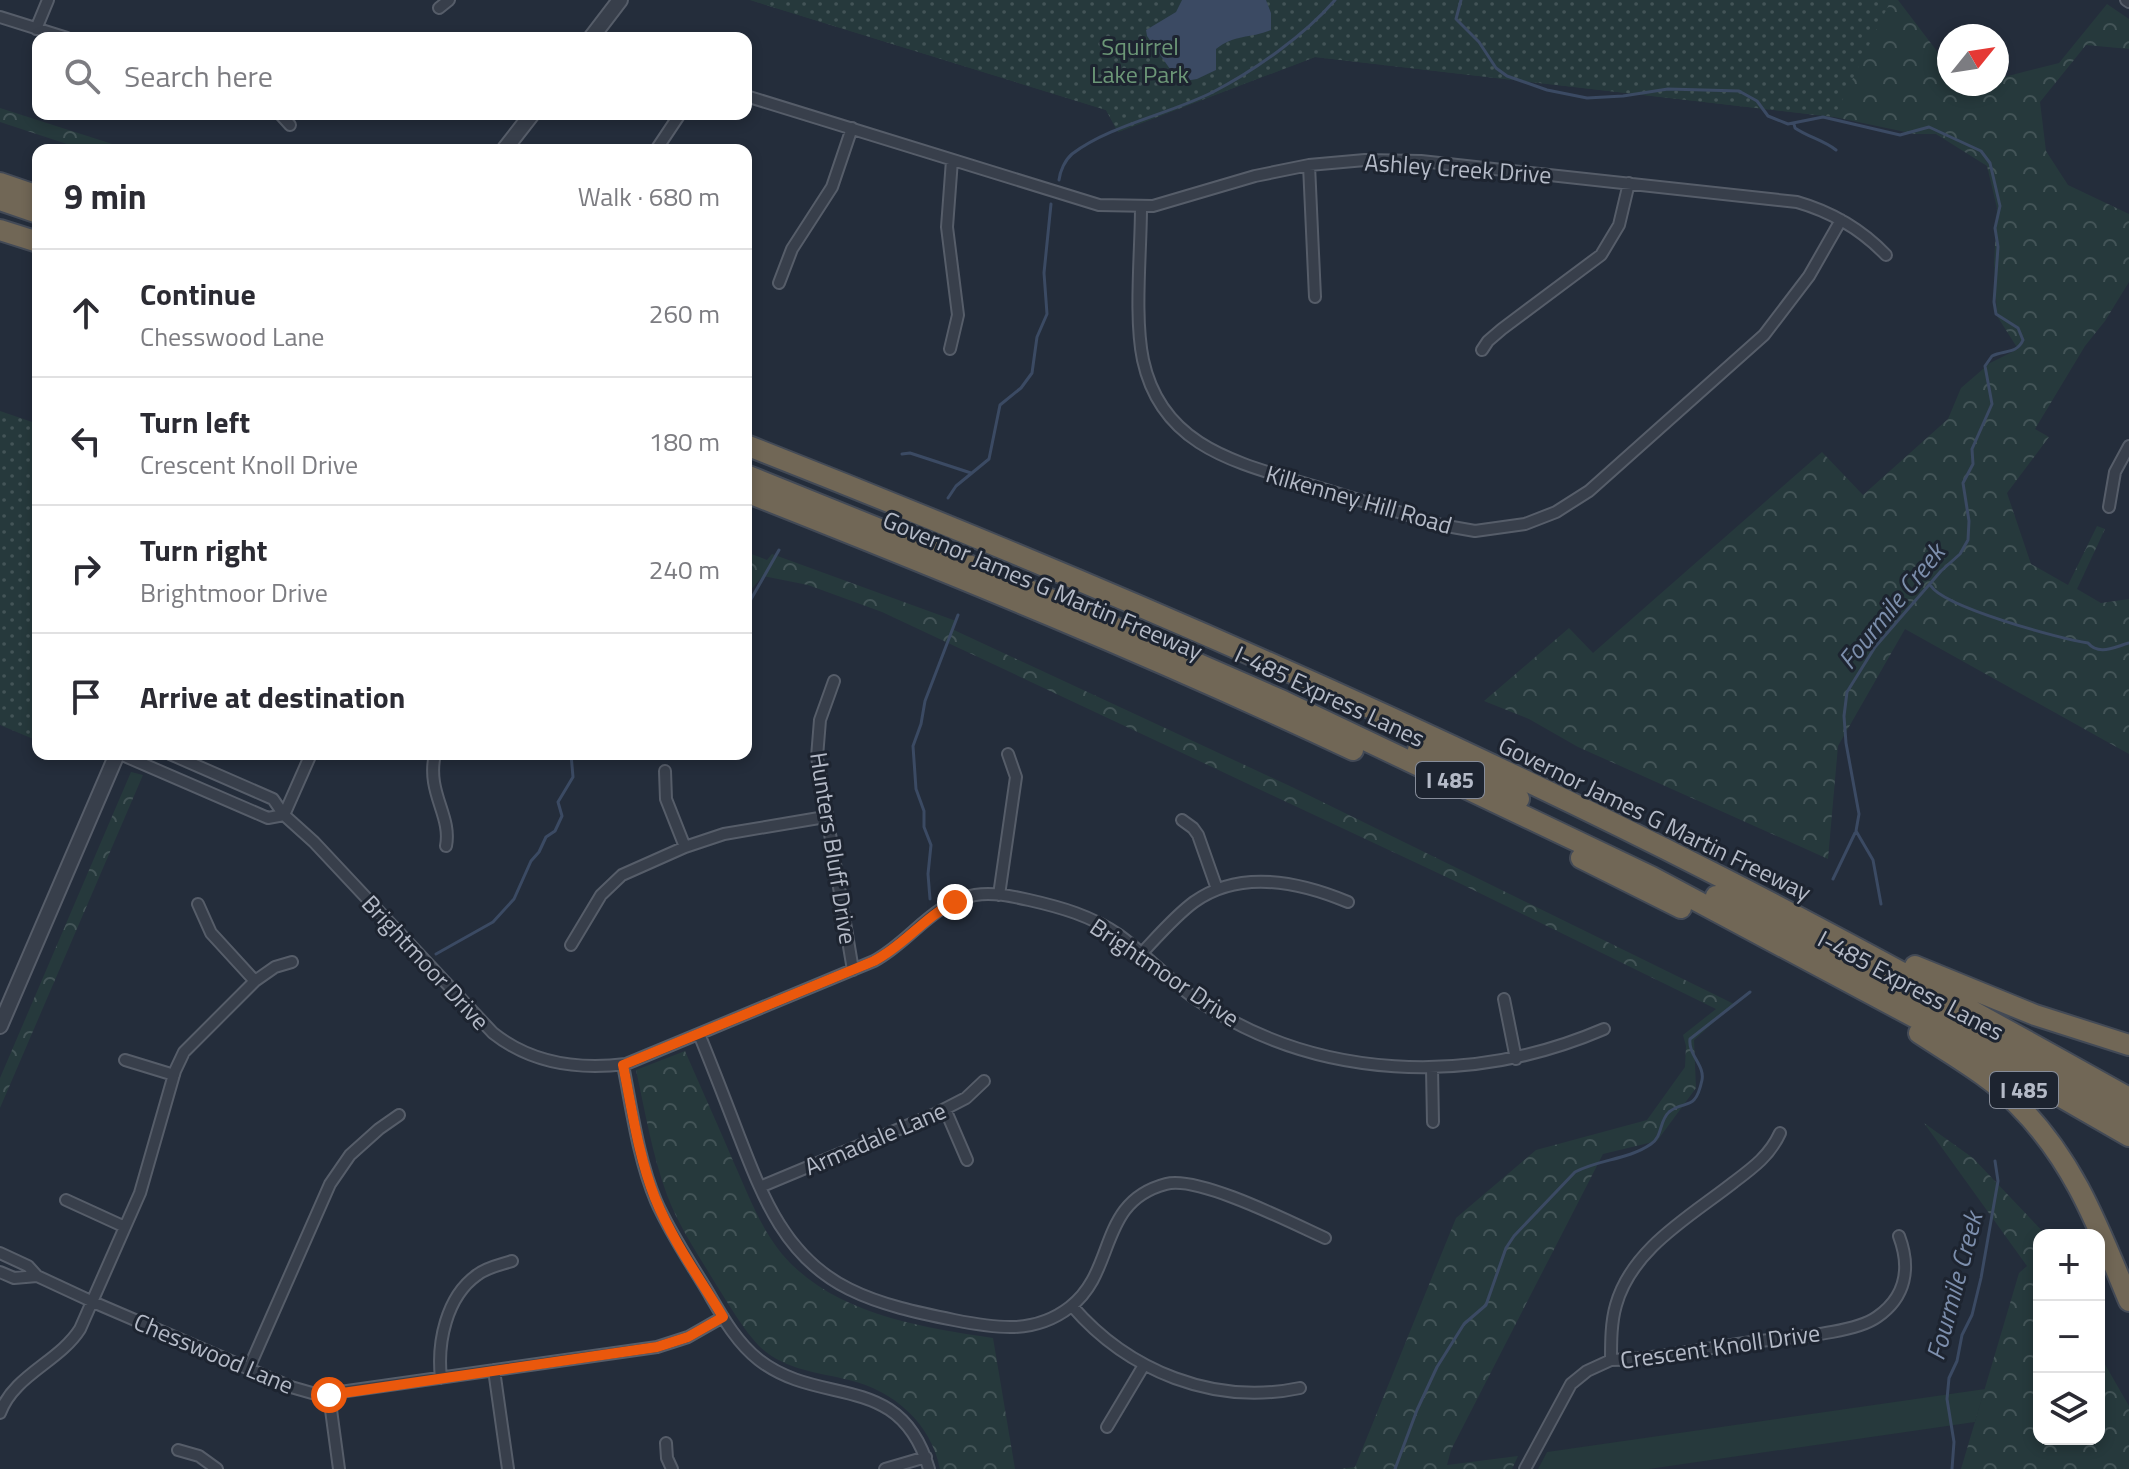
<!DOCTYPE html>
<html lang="en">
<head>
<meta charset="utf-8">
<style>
  body { margin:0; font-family:"Titillium Web",sans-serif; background:#f7f7f7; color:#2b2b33 }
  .controls { position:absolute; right:24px; bottom:24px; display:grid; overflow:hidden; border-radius:16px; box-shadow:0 4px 12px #0003 }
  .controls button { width:72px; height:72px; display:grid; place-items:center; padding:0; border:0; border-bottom:2px solid #e1e1e2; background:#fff; color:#2b2b33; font:40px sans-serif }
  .compass { position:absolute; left:1937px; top:24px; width:72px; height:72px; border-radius:50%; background:#fff; box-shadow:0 4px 12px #0003; rotate:60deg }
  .stop { position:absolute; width:24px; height:24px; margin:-18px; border:6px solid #ea580c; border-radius:50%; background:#fff }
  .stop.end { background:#ea580c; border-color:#fff; box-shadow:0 2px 8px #0008 }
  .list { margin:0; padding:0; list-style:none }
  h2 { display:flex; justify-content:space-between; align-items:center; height:104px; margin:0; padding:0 32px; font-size:34px }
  h2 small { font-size:26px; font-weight:400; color:#7c7c81 }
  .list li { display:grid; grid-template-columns:52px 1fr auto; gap:24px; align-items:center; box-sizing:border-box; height:128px; padding:0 32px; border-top:2px solid #e1e1e2 }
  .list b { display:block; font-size:30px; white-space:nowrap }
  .list p { margin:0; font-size:26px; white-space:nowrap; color:#7c7c81 }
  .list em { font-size:26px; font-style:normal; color:#7c7c81 }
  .icon { flex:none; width:44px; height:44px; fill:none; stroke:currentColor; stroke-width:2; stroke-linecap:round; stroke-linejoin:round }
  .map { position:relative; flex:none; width:2129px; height:1469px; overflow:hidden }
  .search { position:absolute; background:#fff; box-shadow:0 4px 12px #0003; left:32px; top:32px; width:720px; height:88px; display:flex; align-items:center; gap:20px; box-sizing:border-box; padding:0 28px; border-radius:16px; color:#7c7c81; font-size:30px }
  .panel { position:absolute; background:#fff; box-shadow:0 4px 12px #0003; left:32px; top:144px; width:720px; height:616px; border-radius:16px }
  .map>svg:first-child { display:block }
</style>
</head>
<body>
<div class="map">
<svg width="2129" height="1469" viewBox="0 0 2129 1469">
  <defs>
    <pattern id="forest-crowns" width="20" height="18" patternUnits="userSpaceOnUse" patternTransform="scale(2)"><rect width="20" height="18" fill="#26393c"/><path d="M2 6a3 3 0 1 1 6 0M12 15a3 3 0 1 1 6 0" fill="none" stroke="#435457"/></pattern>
    <pattern id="park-dots" width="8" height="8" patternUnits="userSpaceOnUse" patternTransform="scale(2)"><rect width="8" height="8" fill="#26393c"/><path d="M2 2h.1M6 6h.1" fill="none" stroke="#435457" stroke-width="1.8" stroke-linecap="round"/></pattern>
  </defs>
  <rect width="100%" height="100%" fill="#242d3b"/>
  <!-- green -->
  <path fill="#26393c" d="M 1985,1389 L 1975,1422 L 1649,1469 L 1538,1469 L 1547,1452 Z"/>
  <!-- forest -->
  <path fill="url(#forest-crowns)" d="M 750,0 L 1898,0 L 1949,67 L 1949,84 L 1997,84 L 1997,76 L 2004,77 L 2059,63 L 2107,4 L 2129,19 L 2129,49 L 2086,45 L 2040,102 L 2046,151 L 2068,185 L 2129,214 L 2129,282 L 2105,321 L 2085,346 L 2035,429 L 2049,437 L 2007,493 L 2031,564 L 2068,585 L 2097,526 L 2105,529 L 2077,589 L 2101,603 L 2129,599 L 2129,754 L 1905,629 L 1838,746 L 1828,859 L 1578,747 L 1529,719 L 1484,701 L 1569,628 L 1593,653 L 1822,452 L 1863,495 L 1948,419 L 1961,388 L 1990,363 L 2018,349 L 1997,316 L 1994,263 L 1997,208 L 1987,166 L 1936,134 L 1915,134 L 1834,117 L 1315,57 L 1118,132 L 1106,110 Z
    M 0,108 L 131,150 L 85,150 L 0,122 Z
    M 746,552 L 767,560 L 772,554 L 956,621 L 954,630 L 1292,787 L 1734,1004 L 1694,1040 L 1696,1088 L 1657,1141 L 1603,1154 L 1451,1450 L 1447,1465 L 1518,1456 L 1512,1469 L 1340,1469 L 1355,1467 L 1456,1218 L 1536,1150 L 1647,1120 L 1685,1067 L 1686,1046 L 1683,1035 L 1716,1009 L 1457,882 L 882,612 L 808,585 L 763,576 L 746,595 Z
    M 131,772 L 143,775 L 0,1108 L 0,1078 Z
    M 685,1051 C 701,1088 718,1125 734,1163 C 748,1194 760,1227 782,1254 C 833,1314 920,1327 993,1338 L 1015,1469 L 940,1469 C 931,1423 894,1391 849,1380 C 817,1372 784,1370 759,1346 C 743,1329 729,1305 717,1286 C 699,1256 679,1227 667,1195 C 652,1154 645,1111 636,1070 Z
    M 1924,1123 L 1973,1158 L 2046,1235 L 2039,1235 L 2039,1439 L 2099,1439 L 2099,1354 L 2129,1406 L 2129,1469 L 1961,1469 L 2019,1273 L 2027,1266 Z"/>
  <!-- park -->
  <path fill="url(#park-dots)" d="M 750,0 L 1891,0 L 1834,117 L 1315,57 L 1118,132 L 1106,110 Z
    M 0,411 L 38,424 L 38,741 L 0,725 Z"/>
  <!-- water -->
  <path fill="#3b4a63" d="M 1182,0 L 1266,0 L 1271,13 L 1271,30 C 1249,39 1235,34 1216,49 L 1216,70 L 1197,79 L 1179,82 L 1147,36 L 1146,30 L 1176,12 Z"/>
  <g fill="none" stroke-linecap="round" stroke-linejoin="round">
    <!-- stream -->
    <path stroke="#3b4a63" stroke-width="3" d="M 1461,0 L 1456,19 L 1479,42 L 1496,68 L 1507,76 L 1547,90 L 1587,98 L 1623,96 L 1668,89 L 1739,91 L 1757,101 L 1768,116 L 1788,124 L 1823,117 L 1900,135 L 1929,127 L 1981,151 L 1990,163 L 2000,206 L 1995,228 L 1998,247 L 1994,302 L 1996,314 L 2018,328 L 2023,340 C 2017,354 2004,350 1992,356 L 1985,366 L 1992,404 L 1972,449 L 1973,464 L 1963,483 L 1969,521 L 1968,540 L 1960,554 L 1941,571 L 1875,647 L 1847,692 L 1844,716 L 1846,743 L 1859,814 L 1856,831 L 1873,860 L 1881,904
      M 1794,124 L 1795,128 C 1808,137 1823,140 1836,150
      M 1059,180 C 1060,171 1065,160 1072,154 C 1110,125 1170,114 1213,92 C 1254,71 1305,35 1335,0
      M 902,454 L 910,453 L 971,473
      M 948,498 L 956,486 L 989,459 L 1000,405 L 1021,388 L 1032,373 L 1037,337 L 1047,314 L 1044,273 L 1051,204
      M 1931,586 C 1944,607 2060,639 2088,643 C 2099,656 2114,647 2129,643
      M 746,608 L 779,550
      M 1833,879 L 1855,833
      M 930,899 L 928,874 L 931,845 L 924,827 L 924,811 L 916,789 L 913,746 L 921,724 L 925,701 L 958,615
      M 436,954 L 493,922 L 514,899 L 531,861 L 539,852 L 546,837 L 555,831 L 562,816 L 558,802 L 573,777 L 571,754
      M 1395,1469 L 1417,1410 L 1437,1367 L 1464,1324 L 1486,1305 L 1506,1248 L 1514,1236 L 1575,1172 C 1599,1159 1628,1160 1651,1144 C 1663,1136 1659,1121 1669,1112 C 1685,1099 1695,1113 1702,1080 C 1705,1065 1688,1055 1690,1039 L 1750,992
      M 1952,1469 L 1954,1442 L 1947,1399 L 1949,1378 L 1957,1361 L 1962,1335 L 1972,1315 L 1981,1278 L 1998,1181 L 1995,1161"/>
    <!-- minor casing -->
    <g stroke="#565d69" stroke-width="14">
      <path id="minor" d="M 2126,0 L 2129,2
        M 439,8 L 449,0
        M 0,17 L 67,38
        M 36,29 L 48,0
        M 746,96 L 1099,205 L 1153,206 L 1255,176 L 1309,165 L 1365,160 L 1421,161 L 1797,202 C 1832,212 1861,229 1886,255
        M 280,114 L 290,125
        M 656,150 L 680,114
        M 1309,165 L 1315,297
        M 1141,207 C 1141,252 1134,317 1143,360 C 1162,448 1239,463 1313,486 C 1356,499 1398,512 1441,525 L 1475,531 L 1525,524 L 1556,512 L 1589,491 L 1764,335 L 1809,276 L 1841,220
        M 779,283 L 792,249 L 832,187 L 852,128
        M 950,349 L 958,315 L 947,227 L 952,160
        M 1482,350 L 1488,341 L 1502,329 L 1601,255 L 1619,225 L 1629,183
        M 2109,507 L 2115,472 L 2129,446
        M 834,681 L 820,720 L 817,757 L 853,970
        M 120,754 L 268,818 L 284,815 L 273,799 L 170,754
        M 311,754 L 284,815 L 314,842 L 493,1033 C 532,1064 578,1070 626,1064 L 874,961 C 910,942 933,902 975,895 C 993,892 1011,896 1029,900 C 1060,907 1092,916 1119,935 C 1145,954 1167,978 1193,997 C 1315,1082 1471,1086 1604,1029
        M 435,754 C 426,793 452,815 446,846
        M 665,771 L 666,799 L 685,847
        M 1182,820 L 1193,828 L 1198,835 L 1217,889
        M 999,895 L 1016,777 L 1008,754
        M 198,904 L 211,933 L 255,981
        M 571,945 L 601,895 L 622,875 L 685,847 L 724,834 L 825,817
        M 1141,954 C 1158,936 1175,916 1194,902 C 1240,869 1300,882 1348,902
        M 1504,999 L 1516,1059
        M 699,1034 C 713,1068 726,1102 739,1136 C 763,1198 786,1258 849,1289 C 881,1305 919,1313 954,1320 C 995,1328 1034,1335 1070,1307 C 1117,1271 1097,1202 1166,1184 C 1198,1175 1292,1223 1325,1238
        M 125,1060 L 174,1075
        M 623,1065 C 632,1110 638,1158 656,1201 C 670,1233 690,1262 708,1292 C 722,1316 736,1342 759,1360 C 821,1408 900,1370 929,1469
        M 1432,1068 L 1433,1122
        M 945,1109 L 967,1160
        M 760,1187 L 935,1114 L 966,1098 L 984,1081
        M 66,1200 L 125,1227
        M 0,1253 L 28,1266 L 37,1276 L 93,1302 L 291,1387 L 319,1395 L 657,1347 L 688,1337 L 723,1317
        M 0,1272 L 14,1278 L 37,1276
        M 1072,1306 C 1128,1371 1214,1406 1300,1388
        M 1611,1360 C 1611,1342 1611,1322 1616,1305 C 1632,1248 1691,1216 1734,1182 C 1754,1167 1770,1155 1780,1133
        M 249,1368 L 330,1184 L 350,1155 L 379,1129 L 399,1115
        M 494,1370 L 508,1469
        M 441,1378 C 437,1343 446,1297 477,1275 C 487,1267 500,1265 512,1261
        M 329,1395 L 339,1469
        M 0,1413 C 14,1375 59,1362 80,1329 L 140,1193 L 175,1071 L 184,1052 L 255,981 L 275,967 L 292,962
        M 1107,1427 L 1144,1365
        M 666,1443 L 667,1458 L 672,1469
        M 178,1450 L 199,1456 L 217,1469
        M 885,1469 L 926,1457
        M 1525,1469 L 1571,1384 L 1587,1371 L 1611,1360 C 1656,1359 1701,1349 1745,1343 C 1778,1338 1852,1335 1877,1317 C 1906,1297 1911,1268 1899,1236"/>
    </g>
    <!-- tertiary casing -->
    <g stroke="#565d69" stroke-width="18">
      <path id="tertiary" d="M 591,38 L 620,0
        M 504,150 L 532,114
        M 0,1026 L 117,754"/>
    </g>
    <!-- motorway casing -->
    <g stroke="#434a56" stroke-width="24">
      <path id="motorway" d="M 0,183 L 38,196
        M 0,200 L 38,213
        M 0,230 L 38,242
        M 746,445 C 1072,573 1396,712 1709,871 C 1851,943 1990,1020 2129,1098
        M 746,475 L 1013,583 L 1283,701 L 1652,877 L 2021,1074 L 2129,1136
        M 746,492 C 951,573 1154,656 1353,750
        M 1418,750 L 1519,799
        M 1581,858 L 1681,908
        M 1716,896 L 1925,1004 L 2129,1117
        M 1915,966 L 2035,1015 L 2129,1045
        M 1919,1033 C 1952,1055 1990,1076 2018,1105 C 2075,1162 2099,1229 2129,1301"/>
    </g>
    <!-- minor -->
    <use href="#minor" stroke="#383f4b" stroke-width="10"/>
    <!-- tertiary -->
    <use href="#tertiary" stroke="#383f4b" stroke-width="14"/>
    <!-- motorway -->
    <use href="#motorway" stroke="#716756" stroke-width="20"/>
  </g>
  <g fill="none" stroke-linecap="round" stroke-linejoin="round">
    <!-- route -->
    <path stroke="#ea580c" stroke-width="10" d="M 329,1395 L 657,1347 L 688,1337 L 723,1317 C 700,1279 672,1240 655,1198 C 638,1155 632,1109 623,1065 L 874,961 C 905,945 924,917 955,902"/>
  </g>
  <g text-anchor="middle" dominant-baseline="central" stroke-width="6" stroke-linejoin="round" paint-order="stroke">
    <!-- shield labels -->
    <g fill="#1d2430" stroke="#878d9a" stroke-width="2">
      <rect x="1416" y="762" width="68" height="36" rx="6"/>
      <rect x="1990" y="1072" width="68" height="36" rx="6"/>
    </g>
    <g font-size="22" font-weight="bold" fill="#b4bac7">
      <text x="1450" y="780">I 485</text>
      <text x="2024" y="1090">I 485</text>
    </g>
    <!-- park labels -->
    <g font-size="24" fill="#6c9777" stroke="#1d2430">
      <text x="1140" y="46">Squirrel<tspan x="1140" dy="28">Lake Park</tspan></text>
    </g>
    <!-- street labels -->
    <g font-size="24" fill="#b4bac7" stroke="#1d2430">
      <text transform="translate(1458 168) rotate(4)">Ashley Creek Drive</text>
      <text transform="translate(1359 499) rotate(16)">Kilkenney Hill Road</text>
      <text transform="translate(1043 585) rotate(23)">Governor James G Martin Freeway</text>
      <text transform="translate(1330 696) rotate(25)">I-485 Express Lanes</text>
      <text transform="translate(1655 818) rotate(26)">Governor James G Martin Freeway</text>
      <text transform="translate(834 848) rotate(81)">Hunters Bluff Drive</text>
      <text transform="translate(426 962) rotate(47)">Brightmoor Drive</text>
      <text transform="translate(1165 972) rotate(34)">Brightmoor Drive</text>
      <text transform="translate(1911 985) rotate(28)">I-485 Express Lanes</text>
      <text transform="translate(875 1138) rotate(-23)">Armadale Lane</text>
      <text transform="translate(1720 1346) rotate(-8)">Crescent Knoll Drive</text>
      <text transform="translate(214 1353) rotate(23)">Chesswood Lane</text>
    </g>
    <!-- water labels -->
    <g font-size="26" font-style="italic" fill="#7d8fad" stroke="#1d2430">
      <text transform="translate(1891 606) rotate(-51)">Fourmile Creek</text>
      <text transform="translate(1954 1286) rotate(-75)">Fourmile Creek</text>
    </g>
  </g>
</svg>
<div class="controls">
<button>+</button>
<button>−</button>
<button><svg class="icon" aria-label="layers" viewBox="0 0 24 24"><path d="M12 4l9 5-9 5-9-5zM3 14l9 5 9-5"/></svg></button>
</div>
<svg class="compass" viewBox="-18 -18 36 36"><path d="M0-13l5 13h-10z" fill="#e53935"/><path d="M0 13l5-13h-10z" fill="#7c7c81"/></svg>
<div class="stop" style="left:329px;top:1395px"></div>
<div class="stop end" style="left:955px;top:902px"></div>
<div class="search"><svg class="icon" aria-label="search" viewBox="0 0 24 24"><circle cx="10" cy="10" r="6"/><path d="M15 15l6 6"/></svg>Search here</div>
<section class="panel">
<h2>9 min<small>Walk · 680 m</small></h2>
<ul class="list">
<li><svg class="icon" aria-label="ahead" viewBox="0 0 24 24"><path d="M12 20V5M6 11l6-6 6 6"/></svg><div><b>Continue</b><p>Chesswood Lane</p></div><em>260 m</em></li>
<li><svg class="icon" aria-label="left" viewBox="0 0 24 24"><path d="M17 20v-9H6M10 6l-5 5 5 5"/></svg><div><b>Turn left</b><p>Crescent Knoll Drive</p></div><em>180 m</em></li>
<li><svg class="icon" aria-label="right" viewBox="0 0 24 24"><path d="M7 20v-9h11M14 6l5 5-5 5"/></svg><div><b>Turn right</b><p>Brightmoor Drive</p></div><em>240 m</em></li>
<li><svg class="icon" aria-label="arrive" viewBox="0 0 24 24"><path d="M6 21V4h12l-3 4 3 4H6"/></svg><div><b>Arrive at destination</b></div></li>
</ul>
</section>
</div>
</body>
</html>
